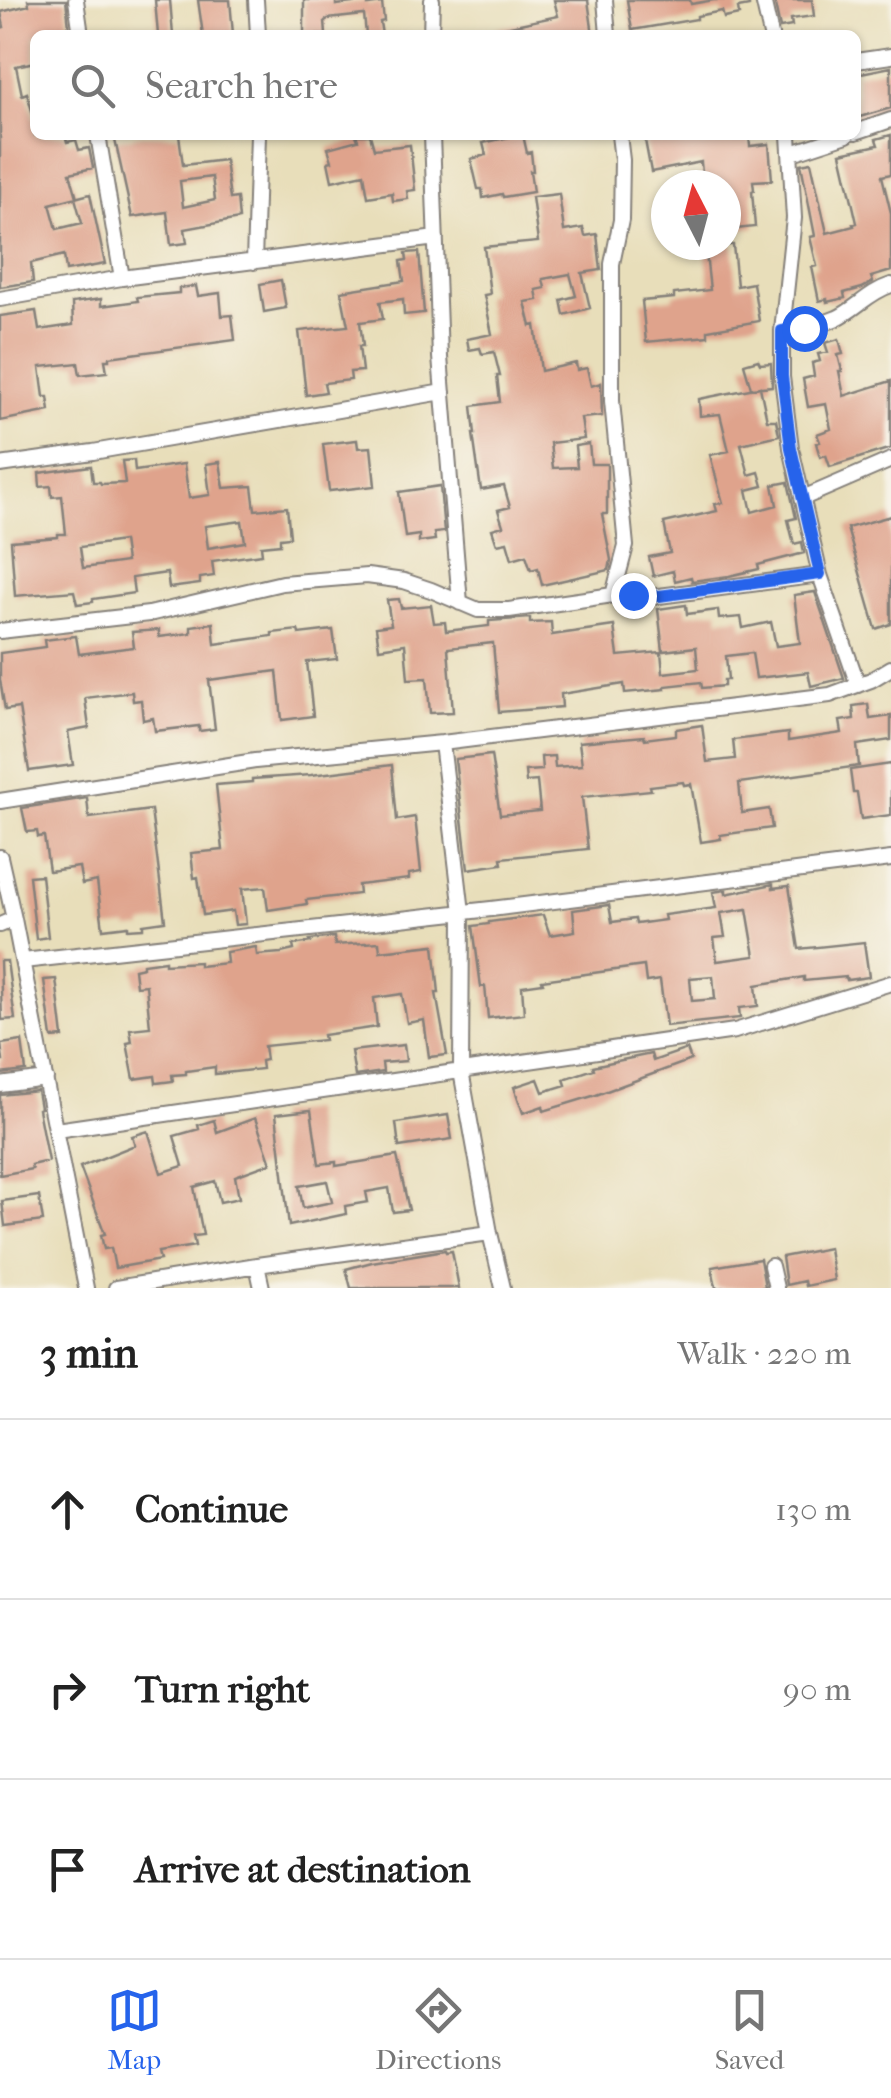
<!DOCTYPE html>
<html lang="en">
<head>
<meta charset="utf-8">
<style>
  body { margin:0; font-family:"IM FELL French Canon",serif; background:#f6f6f6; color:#222 }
  .compass { position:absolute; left:651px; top:170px; width:90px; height:90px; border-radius:50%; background:#fff; box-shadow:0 2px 8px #0004; rotate:354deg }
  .stop { position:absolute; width:30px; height:30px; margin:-22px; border:8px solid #2563eb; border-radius:50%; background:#fff }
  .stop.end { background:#2563eb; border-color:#fff; box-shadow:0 2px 10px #0008 }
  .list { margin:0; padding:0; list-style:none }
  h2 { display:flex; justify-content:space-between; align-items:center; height:130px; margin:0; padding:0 40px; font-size:42px }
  h2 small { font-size:32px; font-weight:400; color:#767676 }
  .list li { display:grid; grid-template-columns:65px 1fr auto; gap:30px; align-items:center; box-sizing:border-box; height:180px; padding:0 40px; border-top:2px solid #e0e0e0 }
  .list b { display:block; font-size:38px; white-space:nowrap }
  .list em { font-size:32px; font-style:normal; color:#767676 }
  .icon { flex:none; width:55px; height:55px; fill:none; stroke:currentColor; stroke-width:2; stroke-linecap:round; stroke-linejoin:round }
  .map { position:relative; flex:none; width:891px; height:1288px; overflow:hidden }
  .search { position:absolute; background:#fff; box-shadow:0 2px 8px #0004; left:30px; right:30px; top:30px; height:110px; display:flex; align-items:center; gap:25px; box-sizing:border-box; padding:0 35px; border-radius:15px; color:#767676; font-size:38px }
  .sheet { height:670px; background:#fff }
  nav { display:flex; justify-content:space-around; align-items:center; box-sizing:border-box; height:140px; border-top:2px solid #e0e0e0; background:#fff; font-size:28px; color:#767676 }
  nav a { display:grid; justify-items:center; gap:5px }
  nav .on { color:#2563eb }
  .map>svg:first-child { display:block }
</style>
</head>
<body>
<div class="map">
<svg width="891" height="1288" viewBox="0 0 891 1288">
  <rect width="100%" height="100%" fill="#f7f3e8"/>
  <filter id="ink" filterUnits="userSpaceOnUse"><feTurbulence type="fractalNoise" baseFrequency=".01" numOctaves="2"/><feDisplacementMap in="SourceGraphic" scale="20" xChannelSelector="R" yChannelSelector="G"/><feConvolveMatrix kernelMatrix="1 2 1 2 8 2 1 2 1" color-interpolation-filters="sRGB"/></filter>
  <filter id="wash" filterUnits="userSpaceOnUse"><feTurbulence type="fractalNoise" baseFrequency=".0048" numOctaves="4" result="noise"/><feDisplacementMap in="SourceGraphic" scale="40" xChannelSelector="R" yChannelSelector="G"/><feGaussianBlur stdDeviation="2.25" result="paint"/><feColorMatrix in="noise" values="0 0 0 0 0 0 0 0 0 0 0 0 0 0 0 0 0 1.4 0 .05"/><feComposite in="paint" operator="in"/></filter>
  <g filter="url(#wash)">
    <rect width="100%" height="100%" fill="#e8deba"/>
    <g id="blocks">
      <!-- building -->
      <path fill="#dfa38c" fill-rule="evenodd" d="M 28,0 L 66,0 L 69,26 L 65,27 L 65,32 L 57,33 L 57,35 L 35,35 L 35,62 L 16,66 L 22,95 L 27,93 L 35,122 L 35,135 L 65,135 L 67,142 L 76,140 L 79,150 L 89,148 L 93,168 L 70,173 L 77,197 L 50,204 L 57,229 L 82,223 L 75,198 L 90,194 L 105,264 L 66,271 L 64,255 L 31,263 L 33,282 L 0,287 L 0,28 L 4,27 L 1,12 L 29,5 Z
        M 155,0 L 170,0 L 173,35 L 158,35 Z
        M 198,0 L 230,0 L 233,34 L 203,35 Z
        M 304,0 L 336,0 L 336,5 L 368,1 L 368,5 L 382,3 L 384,21 L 380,22 L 382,35 L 366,35 L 364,15 L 328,19 L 325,21 L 326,35 L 304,35 Z
        M 554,0 L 588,0 L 593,35 L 496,35 L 496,29 L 558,16 Z
        M 627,0 L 690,0 L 691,4 L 714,0 L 749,0 L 749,6 L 738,8 L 739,15 L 724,18 L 722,11 L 697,16 L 697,19 L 632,30 Z
        M 774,0 L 812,0 L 814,16 L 791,19 L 792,26 L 780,28 Z
        M 891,67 L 891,108 L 856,118 L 856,74 Z
        M 142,135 L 179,135 L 183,165 L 225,160 L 230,199 L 237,198 L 239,219 L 185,229 L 187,243 L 171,245 L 167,212 L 132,217 L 115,140 ZM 212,177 L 215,200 L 183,207 L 180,181 Z
        M 356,135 L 370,135 L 374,149 L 410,145 L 415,190 L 407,191 L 408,199 L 393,201 L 392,193 L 368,197 L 364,174 L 332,181 L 328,162 L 332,161 L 328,148 L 358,140 Z
        M 518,135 L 523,135 L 527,153 L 531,152 L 533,171 L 530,171 L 533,192 L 503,197 L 502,194 L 483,198 L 482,189 L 478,189 L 471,159 L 486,155 L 483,143 Z
        M 644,135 L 749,135 L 750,146 L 769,144 L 772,180 L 753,181 L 754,190 L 752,191 L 755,227 L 726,230 L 726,185 L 703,185 L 701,162 L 651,172 Z
        M 891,135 L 891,174 L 882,176 L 891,213 L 891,271 L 871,277 L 873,282 L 862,288 L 844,293 L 845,298 L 827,302 L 827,299 L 819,301 L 812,267 L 817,266 L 810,237 L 815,236 L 801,164 L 811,162 L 827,233 L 854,226 L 853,224 L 857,223 L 841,153 L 878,145 L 876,139 Z
        M 559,194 L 564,231 L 583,228 L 585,236 L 597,234 L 601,270 L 582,273 L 590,308 L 564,315 L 561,300 L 576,296 L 570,274 L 543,279 L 545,288 L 536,290 L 538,300 L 525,302 L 531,326 L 535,325 L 541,371 L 576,363 L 577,370 L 587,368 L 591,386 L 601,383 L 602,416 L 581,418 L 584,439 L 550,443 L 553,468 L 577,467 L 575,446 L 589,444 L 591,464 L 607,464 L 607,514 L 602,514 L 611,560 L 609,570 L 542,585 L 538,568 L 531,570 L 526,555 L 512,559 L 507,542 L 497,544 L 492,529 L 503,526 L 498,510 L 510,507 L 504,486 L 481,490 L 473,434 L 475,434 L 472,406 L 500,402 L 497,376 L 500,376 L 494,352 L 482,354 L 480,348 L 469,350 L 467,339 L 492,334 L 484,295 L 490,294 L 484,247 L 538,242 L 532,197 Z
        M 705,245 L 733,245 L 737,286 L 753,283 L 759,321 L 708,330 L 708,336 L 646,342 L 642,301 L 674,298 L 674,294 L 710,290 Z
        M 419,252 L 424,313 L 404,315 L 403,299 L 380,302 L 383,319 L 360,322 L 363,346 L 359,346 L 362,371 L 350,372 L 351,380 L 324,383 L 326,392 L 306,395 L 299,331 L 348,326 L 341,291 L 404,281 L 401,261 L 407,260 L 406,253 Z
        M 281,280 L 286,308 L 264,312 L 260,284 Z
        M 196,286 L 198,296 L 220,293 L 222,316 L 232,315 L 235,340 L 109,357 L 109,360 L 105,360 L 107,372 L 80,375 L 78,363 L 40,367 L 44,397 L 48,397 L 50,411 L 0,421 L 0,316 L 36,311 L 39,330 L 73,325 L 72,303 L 101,299 L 101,306 L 138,301 L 137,297 L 179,293 L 179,288 Z
        M 839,339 L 843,354 L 838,355 L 842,371 L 839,371 L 844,396 L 891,381 L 891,448 L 830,467 L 826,455 L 820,457 L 816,443 L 820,442 L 817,434 L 831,429 L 826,404 L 808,407 L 803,379 L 814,376 L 812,363 L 820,361 L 818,354 L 828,352 L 825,343 Z
        M 758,360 L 760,364 L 771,363 L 772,386 L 751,388 L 744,364 Z
        M 760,387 L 767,420 L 776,420 L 779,435 L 741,444 L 749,475 L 759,472 L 763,486 L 747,490 L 752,512 L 777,505 L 773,485 L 788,482 L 796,518 L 788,520 L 794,544 L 802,542 L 804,553 L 758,565 L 759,569 L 729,576 L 692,581 L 691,577 L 675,581 L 673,571 L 653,576 L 649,557 L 670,553 L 664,523 L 717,511 L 715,504 L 723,503 L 710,455 L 729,451 L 720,414 L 700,416 L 699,399 Z
        M 357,440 L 358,448 L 371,447 L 375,486 L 329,491 L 323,444 Z
        M 134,460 L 135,471 L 184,464 L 189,498 L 210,495 L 206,464 L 220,462 L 224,488 L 252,486 L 255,510 L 287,507 L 290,537 L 280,538 L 280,544 L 261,546 L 262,554 L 212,561 L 214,576 L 200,578 L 200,584 L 169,588 L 167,573 L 132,578 L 134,593 L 93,599 L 93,602 L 77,604 L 74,591 L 15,596 L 11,541 L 58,537 L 58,534 L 66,534 L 62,496 L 52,497 L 51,486 L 40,487 L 39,473 L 91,466 L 93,482 L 100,482 L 101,484 L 125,483 L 122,461 ZM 242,521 L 245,542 L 208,548 L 205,526 ZM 123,541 L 126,562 L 83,568 L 80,547 Z
        M 440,486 L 444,532 L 434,533 L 435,540 L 419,542 L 419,535 L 405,537 L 399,492 Z
        M 891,516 L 891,624 L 876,629 L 847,528 Z
        M 815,592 L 844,678 L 811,686 L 808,672 L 756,678 L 752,653 L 726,656 L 728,680 L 724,680 L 724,686 L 702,688 L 701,682 L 665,686 L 665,689 L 625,693 L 624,684 L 561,694 L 562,707 L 499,712 L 493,643 L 448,648 L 453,712 L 430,713 L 427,678 L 408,679 L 405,644 L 379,648 L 376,627 L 391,625 L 387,600 L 399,599 L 401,608 L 431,605 L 434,623 L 445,622 L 446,631 L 489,626 L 489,621 L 530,618 L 530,623 L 551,622 L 552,635 L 614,626 L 618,656 L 661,652 L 663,673 L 698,669 L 696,647 L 663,651 L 658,609 L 686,605 L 687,614 L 718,610 L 719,619 L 741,617 L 743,628 L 771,622 L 776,646 L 800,643 L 794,595 Z
        M 213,623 L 215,644 L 272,636 L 272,633 L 298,630 L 299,634 L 333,630 L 337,659 L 307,662 L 313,716 L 282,720 L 277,671 L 209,680 L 215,729 L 199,731 L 199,726 L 155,731 L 153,718 L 143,720 L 141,700 L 133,701 L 132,692 L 85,698 L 89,728 L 68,732 L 73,765 L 29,771 L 19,708 L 5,710 L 0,680 L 0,653 L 45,647 L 44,640 L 76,636 L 79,654 L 134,647 L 132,632 L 159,630 L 159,637 L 191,633 L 191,626 Z
        M 868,704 L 870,719 L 891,716 L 891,740 L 857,745 L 859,766 L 739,783 L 742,813 L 769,809 L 772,828 L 720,835 L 721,839 L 701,842 L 691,784 L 684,785 L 683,782 L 650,786 L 651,790 L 582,797 L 588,849 L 501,858 L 502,864 L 468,869 L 455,759 L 491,755 L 500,815 L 540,811 L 537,781 L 526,782 L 525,771 L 542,770 L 541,757 L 554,756 L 555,767 L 582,765 L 579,742 L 644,736 L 645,739 L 676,735 L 676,729 L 702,725 L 707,762 L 735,759 L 733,740 L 788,733 L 788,741 L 842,733 L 840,721 L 854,719 L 853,706 Z
        M 891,764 L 891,815 L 861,819 L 857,793 L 853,793 L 850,770 Z
        M 392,765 L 397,820 L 415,817 L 421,872 L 409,874 L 409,879 L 358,885 L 359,894 L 306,900 L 307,904 L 268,910 L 265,887 L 242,889 L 246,924 L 235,925 L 233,911 L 203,915 L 198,877 L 194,878 L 191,853 L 223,850 L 216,785 L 252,782 L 252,779 L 311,775 Z
        M 87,798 L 89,818 L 151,810 L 165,921 L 143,924 L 143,928 L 128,929 L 128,926 L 103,929 L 97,881 L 82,884 L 79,867 L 49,871 L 44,836 L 38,837 L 37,831 L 27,832 L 22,808 Z
        M 41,875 L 48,937 L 36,939 L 29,876 Z
        M 773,884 L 773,888 L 789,886 L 799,949 L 864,942 L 869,977 L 847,980 L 846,977 L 804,981 L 804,977 L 756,985 L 758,1006 L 739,1008 L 740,1018 L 666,1026 L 660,980 L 646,982 L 644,966 L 542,980 L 543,983 L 522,986 L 524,1014 L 488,1018 L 485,986 L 481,987 L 473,926 L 489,924 L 489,922 L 543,915 L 550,935 L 575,931 L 573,910 L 609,905 L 612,922 L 635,919 L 636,924 L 665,920 L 664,915 L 716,908 L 713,892 L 726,890 L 726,894 ZM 747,909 L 755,956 L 717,961 L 714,938 L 725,937 L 721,913 ZM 713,976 L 715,999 L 692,1001 L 690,978 Z
        M 334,937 L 335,945 L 379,942 L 380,951 L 434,945 L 439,993 L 436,993 L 447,1055 L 429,1057 L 424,1020 L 407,1023 L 402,994 L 374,998 L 377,1027 L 323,1035 L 324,1040 L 264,1046 L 266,1060 L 261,1061 L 262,1069 L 215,1074 L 215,1067 L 186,1071 L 186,1074 L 172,1075 L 173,1081 L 156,1083 L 155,1076 L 134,1079 L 127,1043 L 132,1042 L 130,1029 L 150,1027 L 146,985 L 136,986 L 134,969 L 143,967 L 143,964 L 165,961 L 165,964 L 199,962 L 199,966 L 227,963 L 226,952 L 256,947 L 257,955 L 281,953 L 294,950 L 293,945 L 311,942 L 310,940 Z
        M 0,961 L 7,961 L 15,1019 L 2,1020 Z
        M 56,979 L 63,1037 L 52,1038 L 44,980 Z
        M 22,1041 L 26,1071 L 0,1074 L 0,1061 L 3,1061 L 1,1044 Z
        M 404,1045 L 406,1061 L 382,1063 L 383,1072 L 355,1076 L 351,1051 Z
        M 687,1049 L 691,1060 L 596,1095 L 544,1111 L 543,1106 L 523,1113 L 514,1087 L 538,1079 L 543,1092 L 566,1085 L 564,1079 L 594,1069 L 593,1066 L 651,1054 L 653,1061 Z
        M 37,1091 L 40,1108 L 38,1109 L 48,1161 L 31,1165 L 32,1169 L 0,1175 L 0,1095 Z
        M 311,1110 L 319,1164 L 336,1162 L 336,1166 L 397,1156 L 409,1210 L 393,1212 L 389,1188 L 366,1192 L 368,1202 L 345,1206 L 346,1214 L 289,1226 L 276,1114 ZM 327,1181 L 332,1202 L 303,1208 L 299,1186 Z
        M 448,1115 L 452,1139 L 399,1147 L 396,1123 Z
        M 255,1118 L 271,1163 L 235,1176 L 239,1198 L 220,1202 L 215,1181 L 194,1187 L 203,1235 L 193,1236 L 195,1246 L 158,1252 L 160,1260 L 115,1268 L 111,1248 L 104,1249 L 101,1235 L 105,1234 L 80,1167 L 135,1145 L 132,1136 L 148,1131 L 161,1173 L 183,1166 L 174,1136 L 199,1129 L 198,1125 L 214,1120 L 217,1132 Z
        M 39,1196 L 43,1221 L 5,1226 L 2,1201 Z
        M 829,1248 L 834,1280 L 805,1286 L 804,1281 L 786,1285 L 782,1257 Z
        M 445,1250 L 446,1252 L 452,1251 L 459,1288 L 351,1288 L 346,1269 L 372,1262 Z
        M 760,1259 L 765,1287 L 716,1288 L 712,1267 Z"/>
    </g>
  </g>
  <g filter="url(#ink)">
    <use href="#blocks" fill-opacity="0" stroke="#85807a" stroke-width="2.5"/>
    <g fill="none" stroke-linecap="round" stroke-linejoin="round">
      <!-- minor casing -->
      <g stroke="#85807a" stroke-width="18">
        <path id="minor" d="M 76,0 L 81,35
          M 256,0 L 258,35
          M 605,0 L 608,35
          M 763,0 L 771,35
          M 431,35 L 432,0
          M 856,61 L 891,56
          M 856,132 L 891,120
          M 98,135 L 122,278
          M 432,135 L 440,357 L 460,603
          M 789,135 L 794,218 L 782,331 L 782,377 L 791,448 L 820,575 L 858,685
          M 792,153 L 847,135
          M 254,262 L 258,135
          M 0,299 L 122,278 L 436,238
          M 782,331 C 801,329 819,326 837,318 C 856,309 869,292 891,285
          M 0,465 L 93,452 L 443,392
          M 803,498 L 891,460
          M 613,595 L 626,546 L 612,401 L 612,264 L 621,220 L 622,160 L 619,135
          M 0,631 L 149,614 L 282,583 L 367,576 L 404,581 L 431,590 L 478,610 L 509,610 L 613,595 L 659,596 L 820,575
          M 442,743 L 462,912 L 461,1071 L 490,1233 L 503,1288
          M 0,801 L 255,761 L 442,743 L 830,695 L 871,680 L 891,668
          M 0,857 L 14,919 L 0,925
          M 14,919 L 86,1288
          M 23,961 L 491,909 L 891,859
          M 0,1085 L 46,1079
          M 56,1130 L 735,1031 L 891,983
          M 257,1265 L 262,1288
          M 771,1266 L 776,1288
          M 116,1288 L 257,1265 L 490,1233"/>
      </g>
      <!-- minor -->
      <use href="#minor" stroke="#fff" stroke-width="14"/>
    </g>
  </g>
  <g fill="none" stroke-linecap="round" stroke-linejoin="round" filter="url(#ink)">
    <!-- route -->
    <path stroke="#2563eb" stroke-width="12" d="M 633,595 L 659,596 L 820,574 L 791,448 L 782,376 L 782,331 L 804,328"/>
  </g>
</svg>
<svg class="compass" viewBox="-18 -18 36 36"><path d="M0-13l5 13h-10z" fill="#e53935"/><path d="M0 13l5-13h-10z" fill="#767676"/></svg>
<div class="stop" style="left:804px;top:328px"></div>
<div class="stop end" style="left:633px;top:595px"></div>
<div class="search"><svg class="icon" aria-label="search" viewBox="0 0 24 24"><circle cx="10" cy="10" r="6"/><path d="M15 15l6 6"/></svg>Search here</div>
</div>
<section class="sheet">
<h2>3 min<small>Walk · 220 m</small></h2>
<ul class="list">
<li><svg class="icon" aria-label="ahead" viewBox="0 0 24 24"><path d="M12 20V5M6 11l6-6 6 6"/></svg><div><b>Continue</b></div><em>130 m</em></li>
<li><svg class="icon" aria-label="right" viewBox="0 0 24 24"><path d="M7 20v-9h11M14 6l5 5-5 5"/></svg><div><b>Turn right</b></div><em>90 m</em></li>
<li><svg class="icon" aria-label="arrive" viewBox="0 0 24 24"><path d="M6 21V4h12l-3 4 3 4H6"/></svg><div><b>Arrive at destination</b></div></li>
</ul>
</section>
<nav>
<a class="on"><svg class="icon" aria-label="map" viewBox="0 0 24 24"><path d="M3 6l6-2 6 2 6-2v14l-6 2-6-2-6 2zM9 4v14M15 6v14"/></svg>Map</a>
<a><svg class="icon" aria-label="directions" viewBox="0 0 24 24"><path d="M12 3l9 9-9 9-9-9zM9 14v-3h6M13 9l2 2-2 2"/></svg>Directions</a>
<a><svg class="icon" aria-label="saved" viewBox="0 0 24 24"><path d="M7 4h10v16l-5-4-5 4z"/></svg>Saved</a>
</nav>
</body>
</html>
